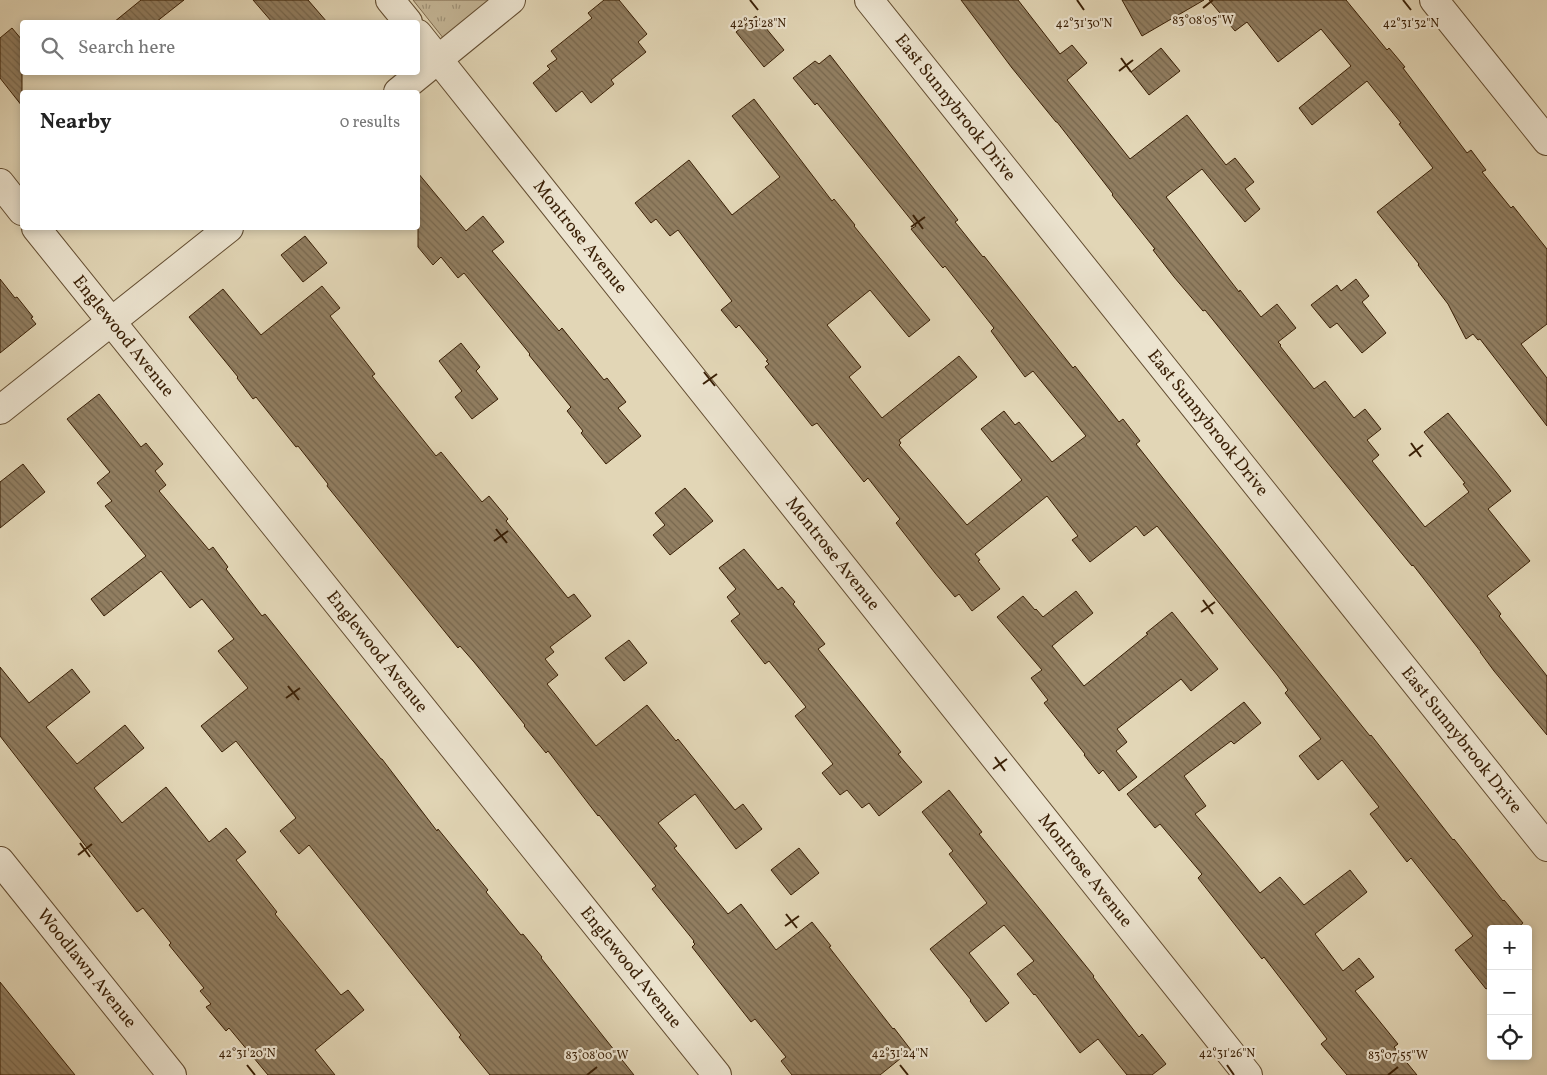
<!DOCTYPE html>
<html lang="en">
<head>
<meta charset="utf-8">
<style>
  body { margin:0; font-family:Vollkorn,serif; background:#f6f6f6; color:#222 }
  .controls { position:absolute; right:15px; bottom:15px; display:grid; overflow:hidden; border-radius:5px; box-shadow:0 2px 8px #0003 }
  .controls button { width:45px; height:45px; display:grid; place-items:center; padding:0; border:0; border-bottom:1px solid #e0e0e0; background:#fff; color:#222; font:25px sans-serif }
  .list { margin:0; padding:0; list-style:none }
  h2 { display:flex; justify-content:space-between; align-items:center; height:65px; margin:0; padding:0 20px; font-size:21px }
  h2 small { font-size:16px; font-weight:400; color:#767676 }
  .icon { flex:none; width:28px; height:28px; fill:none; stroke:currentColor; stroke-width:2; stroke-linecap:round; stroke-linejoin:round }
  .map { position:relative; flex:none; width:1547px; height:1075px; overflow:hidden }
  .search { position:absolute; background:#fff; box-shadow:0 2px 8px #0003; left:20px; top:20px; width:400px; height:55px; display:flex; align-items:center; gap:12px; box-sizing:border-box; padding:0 18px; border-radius:5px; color:#767676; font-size:19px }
  .panel { position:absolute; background:#fff; box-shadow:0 2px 8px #0003; left:20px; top:90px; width:400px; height:140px; border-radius:5px }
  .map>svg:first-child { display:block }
</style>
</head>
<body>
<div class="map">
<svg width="1547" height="1075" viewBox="0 0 1547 1075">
  <defs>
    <pattern id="park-tufts" width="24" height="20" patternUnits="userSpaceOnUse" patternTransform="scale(1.25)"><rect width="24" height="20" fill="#c5b798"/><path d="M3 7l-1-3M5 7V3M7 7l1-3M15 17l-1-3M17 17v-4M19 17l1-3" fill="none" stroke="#a1947a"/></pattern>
    <pattern id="building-back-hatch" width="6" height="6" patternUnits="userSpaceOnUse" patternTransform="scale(1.25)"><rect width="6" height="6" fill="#917e61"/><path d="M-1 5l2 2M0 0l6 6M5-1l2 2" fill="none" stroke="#77674e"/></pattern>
  </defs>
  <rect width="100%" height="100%" fill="#e2d6b6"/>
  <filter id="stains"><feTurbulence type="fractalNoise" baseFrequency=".004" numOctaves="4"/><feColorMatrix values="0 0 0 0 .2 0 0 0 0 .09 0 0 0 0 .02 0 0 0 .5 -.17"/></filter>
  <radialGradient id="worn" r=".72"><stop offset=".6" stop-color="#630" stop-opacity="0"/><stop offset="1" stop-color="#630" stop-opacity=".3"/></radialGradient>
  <!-- park -->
  <path fill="url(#park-tufts)" stroke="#7f6b4e" d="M 413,0 L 491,0 L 444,39 Z"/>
  <!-- building -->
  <path fill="url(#building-back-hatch)" stroke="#391f05" d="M 141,0 L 184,0 L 156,22 L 114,22 Z
    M 253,0 L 308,0 L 327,22 L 272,22 Z
    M 604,0 L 619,0 L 647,34 L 638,42 L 646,52 L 611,80 L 614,84 L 591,103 L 582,91 L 556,112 L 533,83 L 550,69 L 547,66 L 557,59 L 551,51 L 592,18 L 588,13 Z
    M 961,0 L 1018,0 L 1060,54 L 1072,45 L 1087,63 L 1067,80 L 1130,159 L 1187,115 L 1226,165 L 1235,158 L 1254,182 L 1245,189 L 1260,209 L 1245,222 L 1202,169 L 1166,197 L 1239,292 L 1240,290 L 1261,317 L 1277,304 L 1296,328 L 1278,342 L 1281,345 L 1280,346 L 1314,389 L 1325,381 L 1354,418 L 1365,409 L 1381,429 L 1367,440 L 1379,455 L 1372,461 L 1425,527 L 1469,492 L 1463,484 L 1465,483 L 1424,432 L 1448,413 L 1496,472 L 1511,491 L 1488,509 L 1530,561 L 1487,596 L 1501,614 L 1499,616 L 1547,676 L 1547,735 L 1494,671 L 1480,652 L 1481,652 L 1413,565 L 1412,566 L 1327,462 L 1205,310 L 1203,311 L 1174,277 L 1153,250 L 1155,249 L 1112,195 L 1113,194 L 1057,122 L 1056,122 L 1012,68 Z
    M 1122,0 L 1204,0 L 1142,36 Z
    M 1209,0 L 1346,0 L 1387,50 L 1389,48 L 1405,67 L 1403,68 L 1467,153 L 1471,150 L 1486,170 L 1482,172 L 1511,208 L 1513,206 L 1547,249 L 1547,324 L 1521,344 L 1547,378 L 1547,426 L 1480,339 L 1478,340 L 1473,334 L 1466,339 L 1448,304 L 1418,265 L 1419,264 L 1377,212 L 1433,168 L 1399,124 L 1401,123 L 1367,81 L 1312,125 L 1299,108 L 1351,66 L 1321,29 L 1278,62 L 1247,22 L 1235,31 Z
    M 756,16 L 784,50 L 764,67 L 736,32 Z
    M 12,28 L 22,40 L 22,106 L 0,78 L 0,38 Z
    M 1161,48 L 1180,71 L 1149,95 L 1131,72 Z
    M 830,55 L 958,220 L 955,222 L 983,257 L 984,256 L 1073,368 L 1075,366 L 1119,422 L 1123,419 L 1140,441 L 1136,444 L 1166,482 L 1370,736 L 1371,735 L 1453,840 L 1454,839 L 1503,901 L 1504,900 L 1523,923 L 1516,929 L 1491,929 L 1491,986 L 1486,989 L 1455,950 L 1473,936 L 1411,858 L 1407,862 L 1370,814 L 1379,807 L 1342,760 L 1318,780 L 1299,756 L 1321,739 L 1285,693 L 1288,690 L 1278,676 L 1157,526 L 1144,536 L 1136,526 L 1090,562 L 1072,540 L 1078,536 L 1047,496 L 975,554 L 980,560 L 978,561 L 1000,589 L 972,611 L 959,594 L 955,597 L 935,573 L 896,523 L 900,519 L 868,478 L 864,482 L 817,423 L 812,426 L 765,367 L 769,364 L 766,361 L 768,360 L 739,325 L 736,328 L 721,310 L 732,301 L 678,230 L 670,236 L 656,219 L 651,223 L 635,203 L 689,160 L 732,215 L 780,177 L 732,116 L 754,99 L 832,201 L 834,199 L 855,225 L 854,226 L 930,320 L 909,337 L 870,290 L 827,325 L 861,367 L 849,377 L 882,418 L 959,356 L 977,377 L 899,440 L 901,443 L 899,445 L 967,525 L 1022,480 L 981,429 L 1004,411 L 1015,425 L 1019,422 L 1052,462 L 1086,436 L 1033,371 L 1025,377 L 991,331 L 994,328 L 945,266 L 943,268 L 942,267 L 911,229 L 916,226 L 817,103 L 815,105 L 793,78 L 815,61 L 819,64 Z
    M 418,173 L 466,231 L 483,216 L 504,242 L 492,251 L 559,331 L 562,328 L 604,380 L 607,378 L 626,402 L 618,408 L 641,436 L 606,464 L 581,433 L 583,431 L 567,411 L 571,407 L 529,355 L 530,354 L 464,273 L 458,278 L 441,257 L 433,265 L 418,247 Z
    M 305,236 L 327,263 L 303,282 L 281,255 Z
    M 0,279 L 15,298 L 17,297 L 33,317 L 31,318 L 36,324 L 0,353 Z
    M 1356,279 L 1369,296 L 1362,302 L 1386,333 L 1362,353 L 1337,323 L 1330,328 L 1311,305 L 1337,285 L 1341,291 Z
    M 322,286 L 340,308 L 330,316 L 375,374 L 372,376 L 436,456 L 441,452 L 482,502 L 489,496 L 508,519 L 506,521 L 568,598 L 574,594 L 591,616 L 550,647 L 554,652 L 545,659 L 558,675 L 547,684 L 596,746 L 647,705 L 676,741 L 678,739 L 735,810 L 743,804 L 762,829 L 736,849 L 695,794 L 658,823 L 677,846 L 674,848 L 728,914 L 741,904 L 776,950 L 812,922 L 831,946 L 829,947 L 893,1029 L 894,1028 L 911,1050 L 880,1075 L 792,1075 L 781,1061 L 786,1057 L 755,1019 L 751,1022 L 692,947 L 695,944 L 693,942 L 694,941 L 652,889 L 656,886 L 599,815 L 598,816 L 548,751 L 546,753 L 524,726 L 525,725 L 474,662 L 460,646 L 458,648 L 327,486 L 328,484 L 298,446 L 296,447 L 256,397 L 253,399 L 237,378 L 238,377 L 189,317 L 223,289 L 261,335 Z
    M 461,343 L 480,367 L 476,371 L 498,399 L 472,419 L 455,397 L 462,391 L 439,361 Z
    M 99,394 L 141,447 L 146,443 L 163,464 L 155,471 L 166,485 L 159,491 L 209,550 L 213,547 L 228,567 L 226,569 L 262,616 L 265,614 L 381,759 L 382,759 L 437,831 L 438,829 L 488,890 L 486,892 L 521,935 L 523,934 L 542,957 L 541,958 L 634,1075 L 490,1075 L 459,1037 L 461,1035 L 416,979 L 309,845 L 299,854 L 280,831 L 296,818 L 236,741 L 222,752 L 201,726 L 248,688 L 218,651 L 234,639 L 202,599 L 190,608 L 161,571 L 104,616 L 91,599 L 146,556 L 105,506 L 112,501 L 97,483 L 110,472 L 67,419 Z
    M 23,464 L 45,492 L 0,528 L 0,482 Z
    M 685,488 L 713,521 L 670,555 L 653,535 L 665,525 L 655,513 Z
    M 744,549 L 778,590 L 782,587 L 795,602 L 793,604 L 825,644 L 818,649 L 901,752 L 898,754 L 922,782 L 879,816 L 869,803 L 862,808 L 847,790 L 840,795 L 822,773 L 833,764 L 795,716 L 806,707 L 769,661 L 765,664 L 731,621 L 740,614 L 727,597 L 736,589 L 719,568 Z
    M 1076,591 L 1093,613 L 1052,646 L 1084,686 L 1148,634 L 1146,633 L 1172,612 L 1218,669 L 1191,691 L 1181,679 L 1117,729 L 1127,742 L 1116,751 L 1137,777 L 1119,791 L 1103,770 L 1099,774 L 1084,755 L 1085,754 L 1044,703 L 1048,700 L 1031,678 L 1042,670 L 997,617 L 1023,596 L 1035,610 L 1036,609 L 1043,617 Z
    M 629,640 L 647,663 L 624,681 L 605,658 Z
    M 0,667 L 29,703 L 72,669 L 90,692 L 46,727 L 77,764 L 125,725 L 144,748 L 94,788 L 122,823 L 166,787 L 209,842 L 226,828 L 246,852 L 236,860 L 277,912 L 275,914 L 341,995 L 348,990 L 364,1010 L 315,1050 L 335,1075 L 268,1075 L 229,1028 L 226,1031 L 206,1007 L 211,1004 L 200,991 L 204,988 L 169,945 L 171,943 L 143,908 L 137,912 L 0,736 Z
    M 1244,702 L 1261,723 L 1234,744 L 1231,741 L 1184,776 L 1206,806 L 1195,814 L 1260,893 L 1280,877 L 1304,905 L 1350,870 L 1367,892 L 1315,934 L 1343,971 L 1359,958 L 1374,977 L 1355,991 L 1398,1044 L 1394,1047 L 1417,1075 L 1347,1075 L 1321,1044 L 1327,1039 L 1264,957 L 1262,959 L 1198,878 L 1202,874 L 1160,824 L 1155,828 L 1127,794 Z
    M 949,790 L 982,832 L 979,834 L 1094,976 L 1093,977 L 1139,1037 L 1142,1034 L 1166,1064 L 1152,1075 L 1127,1075 L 1098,1039 L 1080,1053 L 1035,994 L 1034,995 L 1017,974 L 1034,961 L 1004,925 L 969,953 L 1009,1003 L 986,1022 L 970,1001 L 971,1000 L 930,949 L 987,903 L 949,854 L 953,851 L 922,812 Z
    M 799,848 L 819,873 L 791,895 L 771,870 Z
    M 0,982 L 49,1043 L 75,1075 L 0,1075 Z"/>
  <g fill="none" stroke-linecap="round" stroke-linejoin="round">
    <!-- minor casing -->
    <g stroke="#634d31" stroke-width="30">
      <g id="minor">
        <path d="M 390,0 L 408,22"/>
        <path id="s1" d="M 869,0 L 1547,847"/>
        <path d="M 1434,0 L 1547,141"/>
        <path id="s2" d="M 418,34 L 1248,1075"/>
        <path d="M 398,92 L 511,0"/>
        <path d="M 0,183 L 22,211"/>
        <path id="s3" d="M 36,228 L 717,1075"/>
        <path d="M 0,410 L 229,228"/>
        <path id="s4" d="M 0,861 L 172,1075"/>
      </g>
    </g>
    <!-- minor -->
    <use href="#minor" stroke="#ece4d0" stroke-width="28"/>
  </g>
  <!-- ticks -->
  <path fill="none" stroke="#391f05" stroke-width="2" d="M 750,0 L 758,10M 1077,0 L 1084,10M 1403,0 L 1411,10M 1203,8 L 1213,0M 1121,58 L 1131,72M 1119,71 L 1133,60M 913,215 L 923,229M 911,227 L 925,217M 704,372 L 715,386M 703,384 L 717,374M 1411,443 L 1421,457M 1409,456 L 1423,445M 496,529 L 507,543M 494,541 L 508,531M 1203,600 L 1213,614M 1201,612 L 1215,602M 288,686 L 299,700M 286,698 L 300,688M 995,757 L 1005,771M 993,769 L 1007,759M 80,843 L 90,857M 78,855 L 92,844M 786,914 L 797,928M 785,926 L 799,916M 247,1065 L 255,1075M 900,1065 L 908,1075M 1227,1065 L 1234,1075M 587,1075 L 597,1067M 1388,1075 L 1398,1067"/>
  <g text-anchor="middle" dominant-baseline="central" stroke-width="4.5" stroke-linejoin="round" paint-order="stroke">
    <!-- street labels -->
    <g font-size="18" fill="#391f05" stroke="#ece4d0">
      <text stroke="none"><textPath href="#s1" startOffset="138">East Sunnybrook Drive</textPath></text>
      <text stroke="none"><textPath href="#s2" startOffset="260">Montrose Avenue</textPath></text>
      <text stroke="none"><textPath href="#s3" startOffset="139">Englewood Avenue</textPath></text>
      <text stroke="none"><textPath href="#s1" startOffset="542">East Sunnybrook Drive</textPath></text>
      <text stroke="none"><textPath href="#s2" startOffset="665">Montrose Avenue</textPath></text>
      <text stroke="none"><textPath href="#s3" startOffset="544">Englewood Avenue</textPath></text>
      <text stroke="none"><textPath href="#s1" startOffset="948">East Sunnybrook Drive</textPath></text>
      <text stroke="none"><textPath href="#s2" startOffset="1070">Montrose Avenue</textPath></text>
      <text stroke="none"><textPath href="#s3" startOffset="949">Englewood Avenue</textPath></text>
      <text stroke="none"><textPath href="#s4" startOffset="138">Woodlawn Avenue</textPath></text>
    </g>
  </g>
  <g font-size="12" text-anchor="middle" fill="#391f05" stroke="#ece4d0" stroke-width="4.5" stroke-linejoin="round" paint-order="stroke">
    <text x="1203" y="24">83°08'05"W</text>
    <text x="758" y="27">42°31'28"N</text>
    <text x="1084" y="27">42°31'30"N</text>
    <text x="1411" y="27">42°31'32"N</text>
    <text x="247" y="1057">42°31'20"N</text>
    <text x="900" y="1057">42°31'24"N</text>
    <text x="1227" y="1057">42°31'26"N</text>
    <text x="597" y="1059">83°08'00"W</text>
    <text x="1398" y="1059">83°07'55"W</text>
  </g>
  <rect width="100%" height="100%" filter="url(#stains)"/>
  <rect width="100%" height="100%" fill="url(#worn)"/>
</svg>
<div class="controls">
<button>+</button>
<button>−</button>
<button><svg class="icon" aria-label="locate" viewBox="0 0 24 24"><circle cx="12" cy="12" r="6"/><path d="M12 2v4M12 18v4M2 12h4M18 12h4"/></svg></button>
</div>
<div class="search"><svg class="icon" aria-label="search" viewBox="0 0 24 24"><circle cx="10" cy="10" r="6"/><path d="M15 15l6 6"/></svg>Search here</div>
<section class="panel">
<h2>Nearby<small>0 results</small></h2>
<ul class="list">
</ul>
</section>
</div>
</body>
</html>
